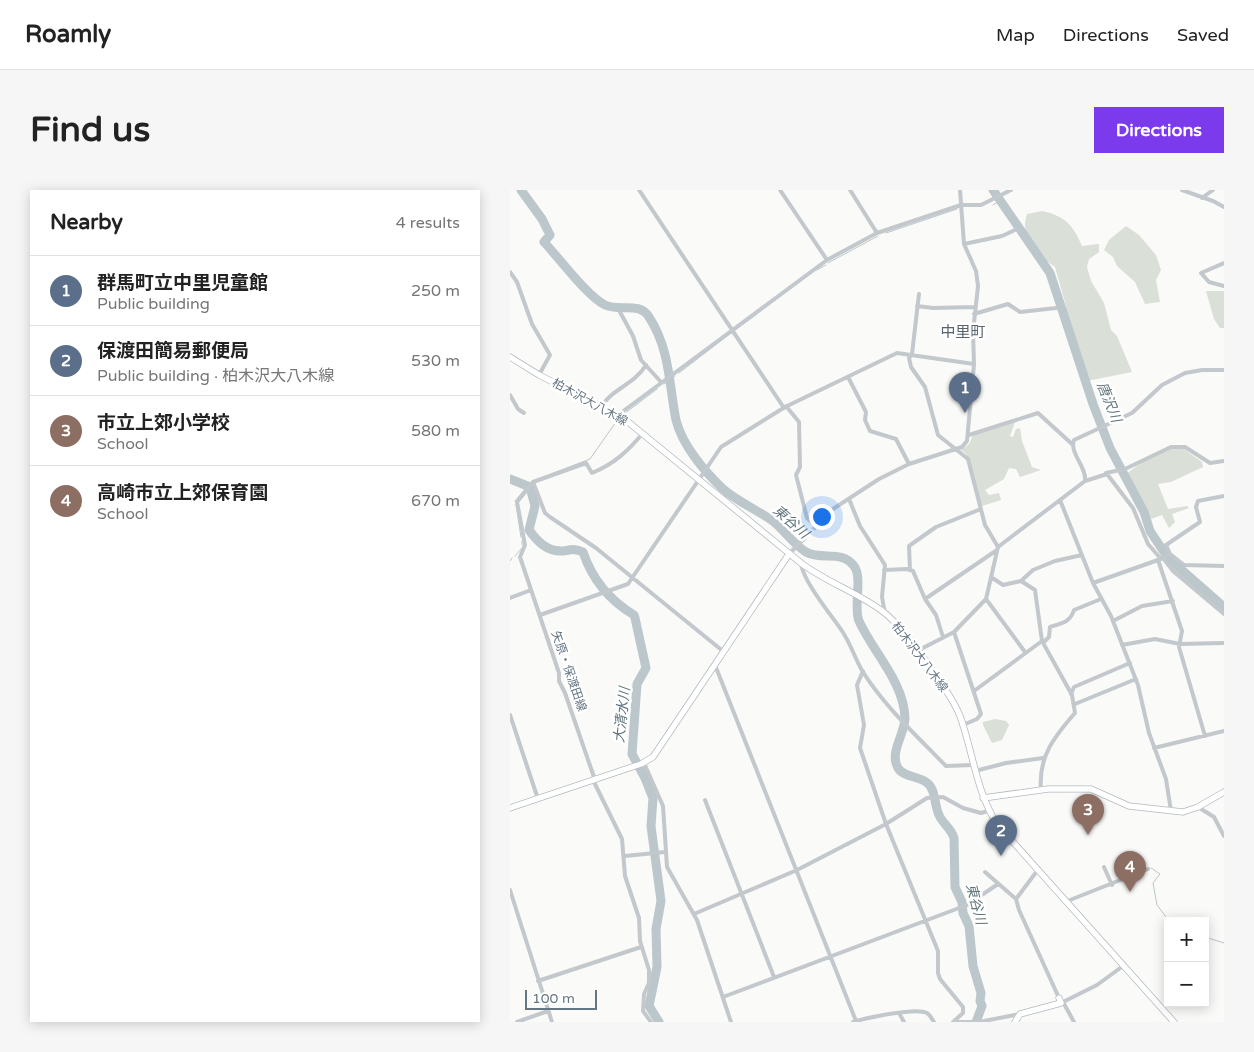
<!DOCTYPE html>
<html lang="en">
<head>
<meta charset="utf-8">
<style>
  body { margin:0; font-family:"Varela Round","Noto Sans JP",sans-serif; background:#f6f6f6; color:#222 }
  .controls { position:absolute; right:15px; bottom:15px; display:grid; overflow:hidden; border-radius:0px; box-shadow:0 2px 12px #0003 }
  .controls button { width:45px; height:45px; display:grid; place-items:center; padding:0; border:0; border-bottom:1px solid #e0e0e0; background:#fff; color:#222; font:25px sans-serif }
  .scale { position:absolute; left:15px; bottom:12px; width:72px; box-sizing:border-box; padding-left:5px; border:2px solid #657683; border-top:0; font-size:14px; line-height:18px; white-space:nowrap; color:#657683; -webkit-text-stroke:4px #fff; paint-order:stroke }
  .you { position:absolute; left:311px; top:326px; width:18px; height:18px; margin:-12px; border:4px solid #fff; border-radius:50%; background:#1a73e8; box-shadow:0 0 0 8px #1a73e833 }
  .badge { display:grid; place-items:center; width:32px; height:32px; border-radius:50%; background:#7c3aed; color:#fff; font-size:16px; font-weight:700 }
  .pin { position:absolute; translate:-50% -41px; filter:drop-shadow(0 1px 2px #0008) }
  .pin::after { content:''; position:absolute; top:26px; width:18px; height:15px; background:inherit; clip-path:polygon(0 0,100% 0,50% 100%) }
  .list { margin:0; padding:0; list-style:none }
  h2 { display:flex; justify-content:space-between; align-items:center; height:65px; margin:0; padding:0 20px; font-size:21px }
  h2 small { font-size:16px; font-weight:400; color:#767676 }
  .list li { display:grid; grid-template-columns:32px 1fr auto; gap:15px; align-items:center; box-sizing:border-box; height:70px; padding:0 20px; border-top:1px solid #e0e0e0 }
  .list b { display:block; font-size:19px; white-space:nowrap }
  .list p { margin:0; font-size:16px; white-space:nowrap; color:#767676 }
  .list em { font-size:16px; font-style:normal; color:#767676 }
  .map { position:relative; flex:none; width:714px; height:832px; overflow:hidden; border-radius:0px }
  header { display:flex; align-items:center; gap:30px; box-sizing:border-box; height:70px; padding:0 25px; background:#fff; border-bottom:1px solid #e0e0e0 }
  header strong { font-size:24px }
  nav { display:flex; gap:28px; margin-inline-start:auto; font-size:18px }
  .intro { display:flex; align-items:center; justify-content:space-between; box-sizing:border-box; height:120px; padding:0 30px }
  h1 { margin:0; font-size:35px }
  .button { padding:12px 22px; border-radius:0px; background:#7c3aed; color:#fff; font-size:18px; font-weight:700 }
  main { display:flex; gap:30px; padding:0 30px }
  aside { flex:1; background:#fff; border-radius:0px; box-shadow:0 2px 12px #0003 }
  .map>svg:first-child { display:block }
</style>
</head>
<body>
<header>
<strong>Roamly</strong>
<nav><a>Map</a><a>Directions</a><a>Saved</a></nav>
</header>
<div class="intro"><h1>Find us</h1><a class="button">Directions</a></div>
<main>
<aside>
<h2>Nearby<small>4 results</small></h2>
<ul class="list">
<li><span class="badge" style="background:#5c6f8a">1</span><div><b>群馬町立中里児童館</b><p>Public building</p></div><em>250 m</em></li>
<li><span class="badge" style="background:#5c6f8a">2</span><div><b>保渡田簡易郵便局</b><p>Public building · 柏木沢大八木線</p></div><em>530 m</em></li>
<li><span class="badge" style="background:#8d6e63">3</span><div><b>市立上郊小学校</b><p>School</p></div><em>580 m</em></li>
<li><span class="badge" style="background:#8d6e63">4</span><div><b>高崎市立上郊保育園</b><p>School</p></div><em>670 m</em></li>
</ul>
</aside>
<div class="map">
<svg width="714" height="832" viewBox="0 0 714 832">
  <rect width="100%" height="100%" fill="#fafaf8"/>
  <!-- green -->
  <path fill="#dadfd7" d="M 532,21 C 555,26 563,35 572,56 L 589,54 L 589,62 L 579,69 L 577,77 L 581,91 L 594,113 L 601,140 L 607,146 L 622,182 L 577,191 L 554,132 L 556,116 L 545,77 C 527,64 509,49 517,24 Z
    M 616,36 L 629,45 L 646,65 L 651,80 L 646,90 L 650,112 L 635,114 L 625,92 L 607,76 L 603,67 L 594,60 L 599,50 Z
    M 696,101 L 714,101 L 714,138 L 710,138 L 704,129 Z
    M 505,232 L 500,246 L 503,247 L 506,239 L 510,238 L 512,251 L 522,277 L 531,280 L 510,287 L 506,279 L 499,278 L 494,289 L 475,300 L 479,305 L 489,303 L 491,310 L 472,316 L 456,264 L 451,260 L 459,254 L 463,245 Z
    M 671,257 L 692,272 L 693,277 L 661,292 L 648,294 L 658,319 L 677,316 L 679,318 L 662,324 L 665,332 L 659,338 L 652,325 L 641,329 L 625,307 L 615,285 C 631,272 650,260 671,257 Z
    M 485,529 L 496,531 L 499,535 L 492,550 L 482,553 L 473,535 L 473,532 Z"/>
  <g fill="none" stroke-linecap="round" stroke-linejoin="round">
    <!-- stream -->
    <path stroke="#bbc7cb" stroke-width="1" d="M 483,15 L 493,9
      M 376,43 L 447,19
      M 318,73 L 368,46
      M 307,80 L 316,75
      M 225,140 L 247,124
      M 169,183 L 221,143
      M 154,194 L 165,186
      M 114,224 L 147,199
      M 41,284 L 80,269 L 108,229
      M 5,311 L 21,292
      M 6,315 L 11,347
      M 12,351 L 12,355
      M 5,366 L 11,359
      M 0,371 L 2,368
      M 641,678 L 650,684 L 643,693 L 647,715 L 659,731
      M 695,747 L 714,753"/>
    <!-- river -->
    <path stroke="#bbc7cb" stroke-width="9" d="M 11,0 L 32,29 L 40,45 L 34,52 C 49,68 78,107 95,115 C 110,122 129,111 139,127 C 160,159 159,195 166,230 C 172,255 195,282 213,299 C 228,312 248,320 264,332 C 275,341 284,355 296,362 C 312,371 331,359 344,376 C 353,388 343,417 349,431 C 363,462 394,492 395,528 C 395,544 379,562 388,578 C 393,587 408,586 416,592 C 426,598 424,615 429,625 C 432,633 441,638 444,648 L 445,697 L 452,712 L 453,723 L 459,736 L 463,776 L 471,803 L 470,811 L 472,816 L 466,832
      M 483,0 L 540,83 L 583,214 L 600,258 L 634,322 L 640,341 L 658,368 L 714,417
      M 0,289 L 20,297 L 25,316 L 19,340 C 27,351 37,362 53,361 C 61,360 64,358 73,362 C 82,389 99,410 124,425 L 125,428 L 136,478 L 127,494 L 122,564 L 135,588 L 143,608 L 141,636 L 151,711 L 146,739 L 147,777 L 139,816 L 149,832"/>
    <!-- secondary casing -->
    <g stroke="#b3babf" stroke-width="7">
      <path id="secondary" d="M 0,167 L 29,185 L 112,227 L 291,373 C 317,393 352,404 376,424 C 395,440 441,503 450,526 C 463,562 466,601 487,634 L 664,832
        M 473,608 L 538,599 L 581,599 L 619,616 L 673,622 L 688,617 L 714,602
        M 0,618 L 131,574 L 143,567 L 279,364
        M 505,832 L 510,824 L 551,813 L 549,808"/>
    </g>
    <!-- street -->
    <path stroke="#c3c8cc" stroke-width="4" d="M 129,0 L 274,218
      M 270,0 L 317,70
      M 340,0 L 367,43
      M 672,0 L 703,11 L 714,17
      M 692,8 L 703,0
      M 454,54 L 492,46 L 505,40
      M 714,73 L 691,83 L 699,92 L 714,96
      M 0,82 L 7,92 L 22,134 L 40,165 L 29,185
      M 409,104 L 402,164 L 399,168 L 401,177 L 415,197 L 428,245 L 458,269 L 475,335 L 488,357
      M 407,116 L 423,118 L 465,117
      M 110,122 L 123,146 L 131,170 L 151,192
      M 464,124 L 498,114 L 510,122 L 546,118
      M 338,187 L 356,222 L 355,230 L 360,241 L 386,249 L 399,274
      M 0,205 L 8,219 L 14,223
      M 92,216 C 103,198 124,195 136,175
      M 276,216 L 289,232 L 290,277 L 286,285 L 297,328 L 305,335
      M 108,225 L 317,70 L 367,43 L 451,15 L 471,15 L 501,0
      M 459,245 L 528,223 L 562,254
      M 596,283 L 615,279 L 661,257 L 675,257 L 700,273 L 714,271
      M 575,291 L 597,284 L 623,318 L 638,354 L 651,369
      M 23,292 L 35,323 L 40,327 L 86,358 L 214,462
      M 339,309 L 350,336 L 375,375 L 372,407 L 375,424
      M 550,310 L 583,393 L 601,426 L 628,495 L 639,543 L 656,589 L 661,621
      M 279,364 L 323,319 L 369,289 L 399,274 L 452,257 L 457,251 L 464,174 L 463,142 L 468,96 L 466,81 L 454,54 L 450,0
      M 660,364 L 656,355 L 690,332 L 686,317 L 688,311 L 714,306
      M 653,368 L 663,381 L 714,424
      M 648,370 L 672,441 L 669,457 L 695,546
      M 291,373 C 292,390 322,426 332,441 C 341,454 345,469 353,482 C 375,517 407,546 436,576 L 463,575
      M 374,380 L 397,379 L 403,381 L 415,409 L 426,425 L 433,447
      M 400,380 L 399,356 L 426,337 L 471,319
      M 481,387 L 493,395 L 511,391 L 523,380 L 545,371 L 572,365
      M 511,391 L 525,400 L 532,451 L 562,505 L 565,523 C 544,547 528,567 531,600
      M 583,393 L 648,370 L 660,364 L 674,375 L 714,376
      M 0,408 L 21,400
      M 415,409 L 487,360
      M 476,409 L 515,462
      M 30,425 L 118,394 L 211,257 L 275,217 L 387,163 L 464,174
      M 603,431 L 632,416 L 663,411
      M 444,442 L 471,524 L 467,529 L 453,535
      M 533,453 L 539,447 L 540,437 C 551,433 560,433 564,420 L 591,409
      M 612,455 L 645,449 L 670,454 L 714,453
      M 407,461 L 444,442 L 476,409 L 488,357 L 575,291 C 577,277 559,263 564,250 L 622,223 L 652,195 L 675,183 L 692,180 L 714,180
      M 205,475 L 346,831
      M 353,481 L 347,495 L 354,535 L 350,558 L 376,634 L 428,761 L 428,783 L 430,789 L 453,817 L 453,823 L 443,832
      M 464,501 L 532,451
      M 561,504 L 564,497 L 620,473
      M 565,514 L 626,489
      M 0,525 L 28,609
      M 644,558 L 714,541
      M 134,573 L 153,616 L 157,677 L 187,730 L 221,832
      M 465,581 L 496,573 L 533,568
      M 83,590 L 112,649 L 115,686 L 129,728 L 130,751 L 139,780 L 139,793 L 134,804 L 133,821 L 141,832
      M 85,590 L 55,503 L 49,491 L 49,483 L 10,367 L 15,355 L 7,312 L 23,292 L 76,273 L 82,283 C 104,274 118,261 133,243
      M 195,610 L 264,787
      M 688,617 L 704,627 L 714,646
      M 115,666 L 155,662
      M 594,677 L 602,695
      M 527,681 L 506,709 L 509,720 L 549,808
      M 475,682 L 506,709
      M 0,700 L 42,832
      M 555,712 L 638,679
      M 184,724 L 287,680 L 376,634 L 417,608 L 433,607 L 453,618 L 471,623 L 478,621
      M 28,791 L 131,757
      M 213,807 L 457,715 L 488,694
      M 553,812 L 564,832
      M 551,813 L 587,795 L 613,776
      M 389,823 L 394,832
      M 7,832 L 38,821
      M 343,832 C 356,828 406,817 417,823 C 420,825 422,829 424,832
      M 446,832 L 469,832 L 510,824"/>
    <!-- secondary -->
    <use href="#secondary" stroke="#fff" stroke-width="5.5"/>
  </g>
  <g text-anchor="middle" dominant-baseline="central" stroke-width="5" stroke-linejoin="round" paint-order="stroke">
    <!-- street labels -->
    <g font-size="12" fill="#657683" stroke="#fff">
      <text transform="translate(80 212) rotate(29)">柏木沢大八木線</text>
      <text transform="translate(410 467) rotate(53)">柏木沢大八木線</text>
      <text transform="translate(59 481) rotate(71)">矢原・保渡田線</text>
    </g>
    <!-- water labels -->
    <g font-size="14" font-style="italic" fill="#60757c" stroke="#fff">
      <text transform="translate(599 212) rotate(68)">唐沢川</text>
      <text transform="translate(281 332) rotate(41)">東谷川</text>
      <text transform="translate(112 525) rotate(-84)">大清水川</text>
      <text transform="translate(466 714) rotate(75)">東谷川</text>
    </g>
    <!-- quarter labels -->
    <g font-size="15" fill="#57646e" stroke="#fff">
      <text x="453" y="142">中里町</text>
    </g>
  </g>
</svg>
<div class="controls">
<button>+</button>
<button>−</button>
</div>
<div class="scale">100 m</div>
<div class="you"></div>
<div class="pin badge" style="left:455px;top:223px;background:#5c6f8a">1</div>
<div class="pin badge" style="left:491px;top:666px;background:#5c6f8a">2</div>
<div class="pin badge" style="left:578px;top:645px;background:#8d6e63">3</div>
<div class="pin badge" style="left:620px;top:702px;background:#8d6e63">4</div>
</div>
</main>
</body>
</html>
